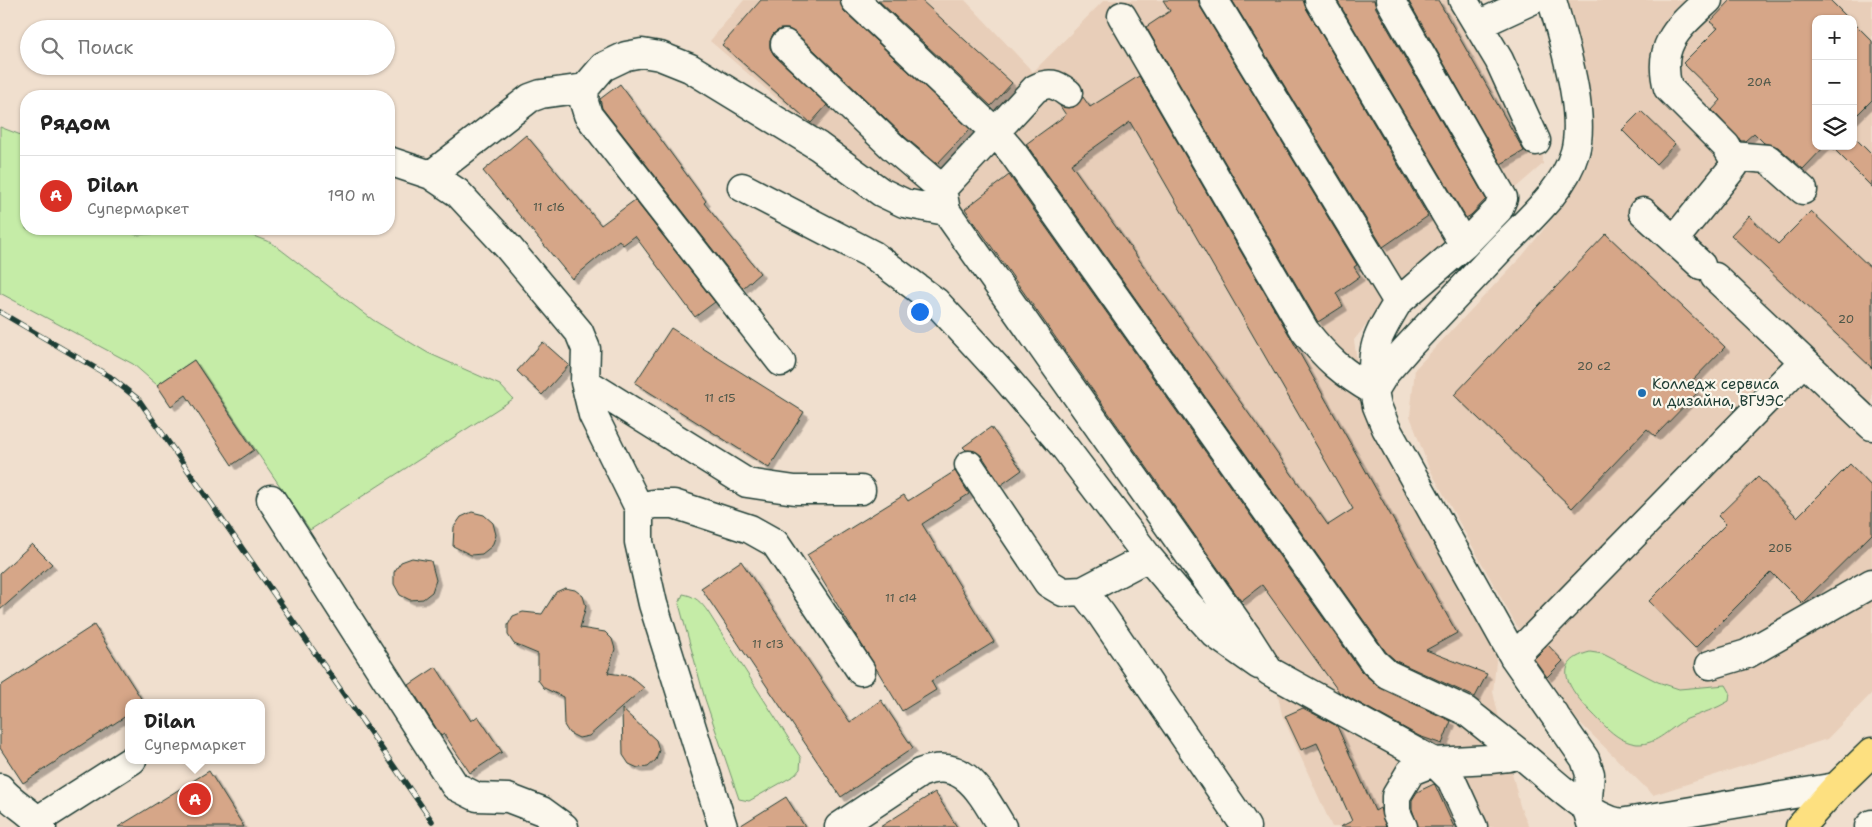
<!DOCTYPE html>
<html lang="ru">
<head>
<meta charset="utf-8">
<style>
  body { margin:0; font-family:"Shantell Sans",sans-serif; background:#f2f2f2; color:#222 }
  .controls { position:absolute; right:15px; top:15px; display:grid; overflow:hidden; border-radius:10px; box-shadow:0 1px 4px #0004 }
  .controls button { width:45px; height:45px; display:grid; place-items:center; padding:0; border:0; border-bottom:1px solid #e0e0e0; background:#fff; color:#222; font:25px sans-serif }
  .you { position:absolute; left:919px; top:311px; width:18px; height:18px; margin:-12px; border:4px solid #fff; border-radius:50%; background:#1a73e8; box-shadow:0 0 0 8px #1a73e833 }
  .badge { display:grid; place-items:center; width:32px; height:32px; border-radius:50%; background:#d93025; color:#fff; font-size:16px; font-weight:700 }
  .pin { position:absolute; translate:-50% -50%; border:2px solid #fff; box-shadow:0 1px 5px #0006 }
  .popup { position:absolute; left:125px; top:699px; width:140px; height:65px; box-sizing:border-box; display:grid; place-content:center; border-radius:10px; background:#fff; filter:drop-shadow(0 1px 4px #0005); font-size:16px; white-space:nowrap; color:#767676 }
  .popup b { font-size:19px; color:#222 }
  .popup::after { content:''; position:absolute; left:50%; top:100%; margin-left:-10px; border:10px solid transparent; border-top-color:#fff }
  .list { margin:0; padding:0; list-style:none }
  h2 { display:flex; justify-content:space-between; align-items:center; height:65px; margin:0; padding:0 20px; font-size:21px }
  h2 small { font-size:16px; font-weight:400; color:#767676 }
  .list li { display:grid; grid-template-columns:32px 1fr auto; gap:15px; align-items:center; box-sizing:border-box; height:80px; padding:0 20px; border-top:1px solid #e0e0e0 }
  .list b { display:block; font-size:19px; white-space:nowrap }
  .list p { margin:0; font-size:16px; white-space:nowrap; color:#767676 }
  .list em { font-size:16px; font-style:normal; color:#767676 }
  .icon { flex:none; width:28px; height:28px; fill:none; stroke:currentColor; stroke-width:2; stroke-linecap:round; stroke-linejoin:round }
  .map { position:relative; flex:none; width:1872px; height:827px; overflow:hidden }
  .search { position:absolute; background:#fff; box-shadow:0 1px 4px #0004; left:20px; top:20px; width:375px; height:55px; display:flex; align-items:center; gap:12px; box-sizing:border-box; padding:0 18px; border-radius:28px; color:#767676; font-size:19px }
  .panel { position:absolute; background:#fff; box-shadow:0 1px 4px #0004; left:20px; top:90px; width:375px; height:145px; border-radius:20px }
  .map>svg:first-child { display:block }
</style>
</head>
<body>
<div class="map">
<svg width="1872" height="827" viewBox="0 0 1872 827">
  <defs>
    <filter id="shadow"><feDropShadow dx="4.5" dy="4.5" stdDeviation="0" flood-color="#0004"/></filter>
  </defs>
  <rect width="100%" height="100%" fill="#f0dfce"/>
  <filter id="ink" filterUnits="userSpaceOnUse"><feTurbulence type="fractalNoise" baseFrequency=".02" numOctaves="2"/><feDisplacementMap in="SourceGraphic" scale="10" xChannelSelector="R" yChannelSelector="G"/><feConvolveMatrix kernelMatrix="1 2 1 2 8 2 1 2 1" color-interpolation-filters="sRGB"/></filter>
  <g filter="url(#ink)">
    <!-- built -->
    <path fill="#e8ceb9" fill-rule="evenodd" d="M 744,0 L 965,0 L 1033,72 L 1104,0 L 1467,0 L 1542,130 L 1543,164 L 1386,301 L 1354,340 L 1364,412 L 1497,651 L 1493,692 L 1520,806 L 1529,827 L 1332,827 L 1282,715 L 1272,664 L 949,206 L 877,184 L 710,41 Z
      M 1568,0 L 1872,0 L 1872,693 L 1827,739 L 1653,795 L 1551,694 L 1556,689 L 1528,660 L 1526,643 L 1428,466 L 1410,416 L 1415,369 L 1523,255 L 1567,200 L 1588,164 L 1594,138 ZM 1816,19 L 1853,19 L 1853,146 L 1816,146 Z"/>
    <!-- green -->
    <path fill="#c5eca7" stroke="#72946e" d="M 0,127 L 26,137 L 26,229 L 119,229 L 137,235 L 163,233 L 182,229 L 235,229 L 272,243 L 373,320 L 428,353 L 500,385 L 513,399 L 310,530 L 194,360 L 157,385 L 133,364 L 0,293 Z
      M 683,594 C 695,596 701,602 708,612 L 801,758 L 800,769 L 795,775 L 749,801 L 739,799 L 705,699 L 679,604 Z
      M 1590,652 L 1603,654 L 1658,682 L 1679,689 L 1726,685 L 1730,692 L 1729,701 C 1716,709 1702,713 1687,719 C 1670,727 1658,745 1637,744 C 1618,742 1605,726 1593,714 C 1573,694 1547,663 1590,652 Z"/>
    <!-- building -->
    <path fill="#d6a688" stroke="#1f3d34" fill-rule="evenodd" filter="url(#shadow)" d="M 761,0 L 840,0 L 844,11 L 970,129 L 937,164 L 905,137 L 796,33 L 788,29 L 780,29 L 773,34 L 770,41 L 770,48 L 774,55 L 827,105 L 811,123 L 722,45 Z
      M 878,0 L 921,0 L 1012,83 L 991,106 Z
      M 1163,0 L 1198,0 L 1201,8 L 1357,265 L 1354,267 L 1360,276 L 1336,293 L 1343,306 L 1318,322 L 1146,27 L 1170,11 Z
      M 1232,0 L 1303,0 L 1306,8 L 1428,216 L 1383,247 Z
      M 1337,0 L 1374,0 L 1376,8 L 1486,199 L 1471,215 L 1466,218 Z
      M 1408,0 L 1438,0 L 1524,151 L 1501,164 Z
      M 1731,0 L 1830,0 L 1849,19 L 1816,19 L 1816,146 L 1825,146 L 1803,169 L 1778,147 L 1764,143 L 1754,133 L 1745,141 L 1741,141 L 1712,110 L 1721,100 L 1683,63 L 1718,28 L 1710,22 Z
      M 1853,22 L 1872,41 L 1872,100 L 1853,119 Z
      M 1139,76 L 1291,338 L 1457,633 L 1426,650 L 1487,674 L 1475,697 L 1396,661 L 1386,652 L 1026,144 L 1066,115 L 1060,106 L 1074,107 L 1083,97 L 1090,107 ZM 1130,122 L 1353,509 L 1328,525 L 1071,164 Z
      M 620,84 L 706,201 L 704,203 L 760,273 L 743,288 L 602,108 L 600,99 Z
      M 1641,111 L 1675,144 L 1656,164 L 1622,130 Z
      M 526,135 L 601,225 L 635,200 L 715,302 L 695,317 L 635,236 L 623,245 L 619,240 L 572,279 L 483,171 Z
      M 1853,136 L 1872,155 L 1872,187 L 1831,146 L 1853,146 Z
      M 1009,175 L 1361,671 L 1380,688 L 1451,721 L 1442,744 L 1419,736 L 1339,692 L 1262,585 L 1241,601 L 965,209 Z
      M 1811,211 L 1872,269 L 1872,368 L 1731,235 L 1749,216 L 1778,244 Z
      M 1606,234 L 1725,347 L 1689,384 L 1698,392 L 1655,436 L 1647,429 L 1572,508 L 1454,395 Z
      M 671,328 L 804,412 L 769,468 L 635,383 Z
      M 543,342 L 569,365 L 542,395 L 517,371 Z
      M 194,360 L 254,450 L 232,465 L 186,395 L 171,406 L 157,385 Z
      M 991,427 L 1022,470 L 1001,485 L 982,456 L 975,451 L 966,450 L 963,447 Z
      M 1850,464 L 1872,487 L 1872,534 L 1802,603 L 1771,572 L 1695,648 L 1649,601 L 1726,524 L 1718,516 L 1758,477 L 1797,517 Z
      M 955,471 L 969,494 L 922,524 L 994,642 L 931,681 L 936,690 L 902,711 L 807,555 L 904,495 L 908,501 Z
      M 472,512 L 484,515 L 493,523 L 496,535 L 492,546 L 482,554 L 471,555 L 453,546 L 454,527 L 461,517 Z
      M 32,544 L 52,564 L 0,610 L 0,573 Z
      M 412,558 L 431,561 L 436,580 L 432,592 L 423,599 L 410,600 L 400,595 L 394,584 L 394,572 L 401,562 Z
      M 741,561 L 850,722 L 881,700 L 913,748 L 841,797 L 701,588 Z
      M 565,588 L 575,590 L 583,596 L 586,606 L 580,628 L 605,632 L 612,639 L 615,649 L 608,673 L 630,676 L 644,688 L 589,736 L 579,738 L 569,733 L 564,725 L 563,697 L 544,688 L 538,680 L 538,654 L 514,644 L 508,635 L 508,625 L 513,616 L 523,612 L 542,614 L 556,592 Z
      M 94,625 L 144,703 L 129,703 L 129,714 L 23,783 L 0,748 L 0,686 Z
      M 1548,645 L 1563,661 L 1547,677 L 1534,659 Z
      M 436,667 L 471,721 L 478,716 L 502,752 L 470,773 L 444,734 L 441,736 L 409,685 Z
      M 1303,708 L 1337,726 L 1375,811 L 1380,808 L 1386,827 L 1340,827 L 1352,821 L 1317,743 L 1301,750 L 1285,716 Z
      M 622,709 L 656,740 L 659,750 L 656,760 L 648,767 L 638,768 L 629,764 L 623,755 Z
      M 209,771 L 244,827 L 118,827 Z
      M 1434,784 L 1435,785 L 1454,827 L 1418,827 L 1412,809 L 1412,800 L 1417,792 Z
      M 935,792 L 957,827 L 880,827 Z
      M 786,797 L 805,827 L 738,827 Z"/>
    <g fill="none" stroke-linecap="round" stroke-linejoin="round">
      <!-- minor casing -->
      <g stroke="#1f3d34" stroke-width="31">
        <path id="minor" d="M 855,0 L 995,132 L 1013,153 L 1374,662 L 1387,674 L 1466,711 L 1519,753
          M 1214,0 L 1398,302 C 1376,338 1370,348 1374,391
          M 1319,0 L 1464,245 L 1398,302
          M 1390,0 L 1503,198 L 1498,210 L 1464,245
          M 1463,0 L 1499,60 L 1536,141
          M 1552,0 C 1563,41 1586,111 1575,152 C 1564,191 1526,222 1499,250 C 1468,283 1437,316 1406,349 L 1385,373 L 1374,391 L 1377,406 L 1386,428 L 1514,657 L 1585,759 L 1590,774 L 1587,809 L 1591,823
          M 1122,16 L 1305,331 C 1327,359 1343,373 1374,391
          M 1478,25 L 1532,0
          M 785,44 L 895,149 L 942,189 L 946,211
          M 1732,156 L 1768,159 L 1803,190
          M 389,161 L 431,175 L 458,193 L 508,247 L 579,332 L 586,349 L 585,382 L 747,483 L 795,490 L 861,490
          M 431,175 L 530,98 L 541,94 L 585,88
          M 742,187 L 873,255 L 936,302 L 1004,376 L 1066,449 L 1148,557 L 1186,602 L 1215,634 L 1259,665
          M 942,189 L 1035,89 C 1049,81 1056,84 1068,93
          M 1643,212 L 1701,265
          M 1674,240 L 1734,166 L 1732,156 L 1726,146 L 1668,88 C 1656,44 1679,27 1708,0
          M 1715,277 L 1872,426
          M 781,362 L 588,115 L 584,102 L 585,88 L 603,67 L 626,56 L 642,53 L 660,56 L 690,68 L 818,146 L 881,192 L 904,203 L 946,211 L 1248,638 L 1269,671 L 1434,762 L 1490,759 L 1509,757 L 1519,753 C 1548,776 1584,815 1620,823 L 1836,787
          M 585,382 L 593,415 L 639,508
          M 969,465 L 1048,583 L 1063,592 L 1083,591 L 1148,557
          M 271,499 L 455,786 L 477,797 L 508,798 L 542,811 L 564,827
          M 1083,591 L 1101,614 L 1246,827
          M 1514,657 L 1803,362
          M 1710,665 L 1747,654 L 1872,583
          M 0,788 C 11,803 33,812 42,827
          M 38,820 L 132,760
          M 723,827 L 653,604 L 639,542 L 639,508 L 653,504 L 674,504 L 750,529 L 775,543 L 861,671
          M 839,827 L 920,773 C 965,755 982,795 1002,827
          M 1403,827 L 1396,812 L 1396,796 L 1411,771 L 1434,762 L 1451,779 L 1473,827
          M 1869,827 L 1872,824"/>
      </g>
      <!-- major casing -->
      <g stroke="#1f3d34" stroke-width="31">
        <path id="major" d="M 1800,827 L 1836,787 L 1872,752"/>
      </g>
      <!-- minor -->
      <use href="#minor" stroke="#fbf7ec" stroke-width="28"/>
      <!-- major -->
      <use href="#major" stroke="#fde080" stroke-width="28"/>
      <!-- rail casing -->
      <g stroke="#1f3d34" stroke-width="5.5">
        <path id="rail" d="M 0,312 L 109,376 L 139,400 L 432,821"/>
      </g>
      <!-- rail -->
      <use href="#rail" stroke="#fbf7ec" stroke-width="4" stroke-dasharray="11" stroke-linecap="butt"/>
    </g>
  </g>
  <!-- markers -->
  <circle fill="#1f6fb2" stroke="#fbf7ec" stroke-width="2" cx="1642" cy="393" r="5"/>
  <g text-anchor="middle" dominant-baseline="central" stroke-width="4.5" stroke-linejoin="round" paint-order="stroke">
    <!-- number labels -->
    <g font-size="12" fill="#4d5749">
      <text x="1759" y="82">20А</text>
      <text x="549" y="207">11 с16</text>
      <text x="1846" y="319">20</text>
      <text x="1594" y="366">20 с2</text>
      <text x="720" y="398">11 с15</text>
      <text x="1780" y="548">20Б</text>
      <text x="901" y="598">11 с14</text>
      <text x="768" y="644">11 с13</text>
    </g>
    <!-- poi labels -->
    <g font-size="15" fill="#1f3d34" stroke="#fbf7ec" text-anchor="start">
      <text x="1652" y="384">Колледж сервиса<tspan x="1652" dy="17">и дизайна, ВГУЭС</tspan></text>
    </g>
  </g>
</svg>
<div class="controls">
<button>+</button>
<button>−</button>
<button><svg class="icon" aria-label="layers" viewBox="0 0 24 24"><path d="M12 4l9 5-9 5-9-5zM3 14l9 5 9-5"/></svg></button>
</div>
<div class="you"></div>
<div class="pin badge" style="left:195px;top:799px">A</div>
<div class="popup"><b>Dilan</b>Супермаркет</div>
<div class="search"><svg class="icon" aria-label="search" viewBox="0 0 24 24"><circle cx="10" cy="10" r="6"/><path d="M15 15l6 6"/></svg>Поиск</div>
<section class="panel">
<h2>Рядом<small></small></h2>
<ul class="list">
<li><span class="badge">A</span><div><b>Dilan</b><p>Супермаркет</p></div><em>190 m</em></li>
</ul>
</section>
</div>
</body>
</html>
